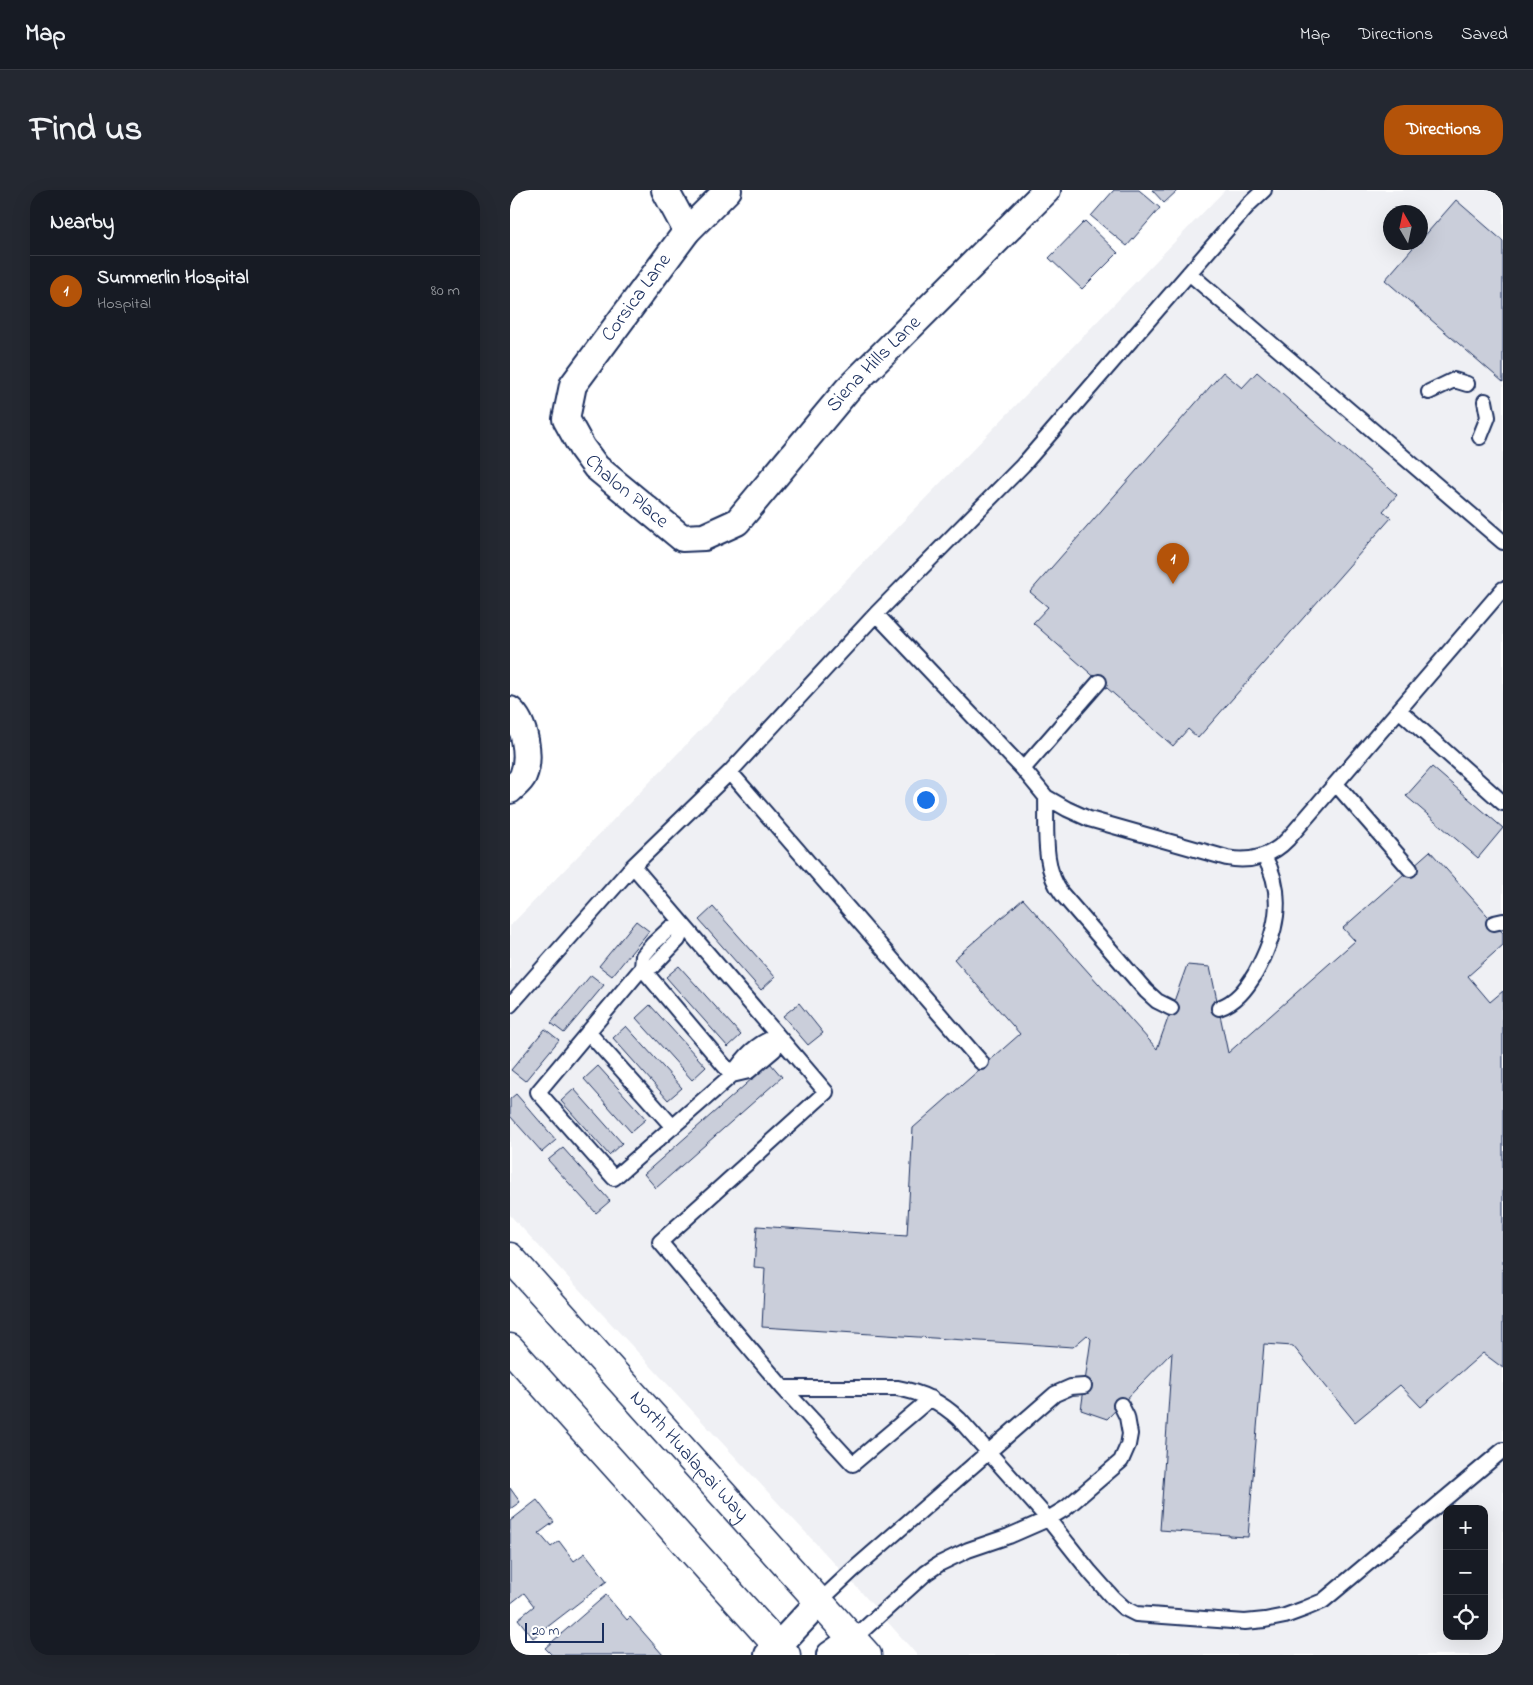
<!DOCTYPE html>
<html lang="en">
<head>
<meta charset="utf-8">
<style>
  body { margin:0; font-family:"Indie Flower",sans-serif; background:#242831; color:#f1f3f6 }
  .controls { position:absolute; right:15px; bottom:15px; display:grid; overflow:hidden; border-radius:10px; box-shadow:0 5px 20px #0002 }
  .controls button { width:45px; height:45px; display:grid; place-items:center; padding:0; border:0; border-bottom:1px solid #363941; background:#171b24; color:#f1f3f6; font:25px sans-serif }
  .compass { position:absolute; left:873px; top:15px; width:45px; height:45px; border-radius:50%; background:#171b24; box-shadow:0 5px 20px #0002; rotate:351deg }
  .scale { position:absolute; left:15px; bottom:12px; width:79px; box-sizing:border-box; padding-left:5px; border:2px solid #1b2f5e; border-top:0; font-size:14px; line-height:18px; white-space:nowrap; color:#1b2f5e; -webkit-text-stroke:4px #fff; paint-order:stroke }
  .you { position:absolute; left:415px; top:609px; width:18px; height:18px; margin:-12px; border:4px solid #fff; border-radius:50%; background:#1a73e8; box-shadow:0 0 0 8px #1a73e833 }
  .badge { display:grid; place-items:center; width:32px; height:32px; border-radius:50%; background:#b45309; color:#fff; font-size:16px; font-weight:700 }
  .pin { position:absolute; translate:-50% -41px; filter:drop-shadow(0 1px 2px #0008) }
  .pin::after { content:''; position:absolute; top:26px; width:18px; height:15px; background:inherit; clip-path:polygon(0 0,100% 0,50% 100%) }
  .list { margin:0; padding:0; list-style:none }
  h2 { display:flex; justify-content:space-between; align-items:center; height:65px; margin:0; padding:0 20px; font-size:21px }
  h2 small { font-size:16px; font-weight:400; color:#9ea1a6 }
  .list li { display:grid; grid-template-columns:32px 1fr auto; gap:15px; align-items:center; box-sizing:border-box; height:70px; padding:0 20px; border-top:1px solid #363941 }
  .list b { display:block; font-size:19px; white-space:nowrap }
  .list p { margin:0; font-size:16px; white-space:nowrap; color:#9ea1a6 }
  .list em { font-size:16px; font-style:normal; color:#9ea1a6 }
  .icon { flex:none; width:28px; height:28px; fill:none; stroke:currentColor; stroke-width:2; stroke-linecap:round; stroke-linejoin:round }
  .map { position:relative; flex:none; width:993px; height:1465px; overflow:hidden; border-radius:20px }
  header { display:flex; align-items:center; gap:30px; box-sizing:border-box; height:70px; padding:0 25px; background:#171b24; border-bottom:1px solid #363941 }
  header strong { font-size:24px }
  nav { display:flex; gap:28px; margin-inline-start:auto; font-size:18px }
  .intro { display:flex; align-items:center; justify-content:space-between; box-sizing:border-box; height:120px; padding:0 30px }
  h1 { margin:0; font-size:35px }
  .button { padding:12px 22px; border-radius:20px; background:#b45309; color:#fff; font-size:18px; font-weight:700 }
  main { display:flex; gap:30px; padding:0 30px }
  aside { flex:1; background:#171b24; border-radius:20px; box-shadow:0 5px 20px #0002 }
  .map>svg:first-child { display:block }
</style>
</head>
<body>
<header>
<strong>Map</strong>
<nav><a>Map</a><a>Directions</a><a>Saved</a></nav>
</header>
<div class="intro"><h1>Find us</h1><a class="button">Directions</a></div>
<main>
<aside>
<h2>Nearby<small></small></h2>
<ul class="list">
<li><span class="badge">1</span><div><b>Summerlin Hospital</b><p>Hospital</p></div><em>80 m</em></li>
</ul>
</aside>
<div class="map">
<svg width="993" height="1465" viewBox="0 0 993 1465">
  <rect width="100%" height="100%" fill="#fff"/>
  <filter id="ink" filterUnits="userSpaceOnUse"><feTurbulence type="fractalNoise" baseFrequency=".02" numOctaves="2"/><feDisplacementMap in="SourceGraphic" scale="10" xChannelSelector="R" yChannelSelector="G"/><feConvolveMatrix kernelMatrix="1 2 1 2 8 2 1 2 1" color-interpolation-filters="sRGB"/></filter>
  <g filter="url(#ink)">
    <!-- built -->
    <path fill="#eff0f4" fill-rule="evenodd" d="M 715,0 L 993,0 L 993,1465 L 407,1465 L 352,1403 L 0,1025 L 0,736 ZM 881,22 L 911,22 L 911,52 L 881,52 ZM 937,1319 L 974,1319 L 974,1446 L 937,1446 Z"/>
    <!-- building -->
    <path fill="#caceda" stroke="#1b2f5e" d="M 604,0 L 629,0 L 650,18 L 617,56 L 581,26 Z
      M 642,0 L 668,0 L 654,13 Z
      M 946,10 L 993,51 L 993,192 L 875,90 L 908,52 L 911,52 L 911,50 Z
      M 575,31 L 608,63 L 572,99 L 539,68 Z
      M 713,182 L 732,198 L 747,182 L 887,305 L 873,321 L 881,328 L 688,548 L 678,539 L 663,556 L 523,433 L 538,417 L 520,402 Z
      M 922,577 L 993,638 L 968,668 L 896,606 Z
      M 920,661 L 993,743 L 993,755 L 958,786 L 980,812 L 993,801 L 993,1178 L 973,1163 L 911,1217 L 890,1195 L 845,1232 L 783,1156 L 754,1154 L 738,1347 L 719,1346 L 719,1345 L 650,1340 L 662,1162 L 597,1229 L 571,1220 L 581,1149 L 577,1145 L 563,1157 L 252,1137 L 255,1078 L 244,1077 L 247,1036 L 397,1046 L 403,938 L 510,844 L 444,769 L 513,709 L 647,859 L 677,775 L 700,777 L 718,863 L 845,751 L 833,738 Z
      M 203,717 L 265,787 L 251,800 L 189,730 Z
      M 126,731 L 139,741 L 102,786 L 89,776 Z
      M 169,776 L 231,845 L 218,857 L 156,787 Z
      M 81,785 L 94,795 L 54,843 L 41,833 Z
      M 289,813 L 313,843 L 298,855 L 273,826 Z
      M 140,815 L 196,877 L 182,890 L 126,828 Z
      M 116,836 L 172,898 L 158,910 L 103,848 Z
      M 35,839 L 49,850 L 15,891 L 1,880 Z
      M 260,873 L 272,887 L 146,998 L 134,984 Z
      M 88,876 L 136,929 L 121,942 L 74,889 Z
      M 64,899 L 112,953 L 99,965 L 51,911 Z
      M 6,904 L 46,950 L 32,962 L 0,926 L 0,909 Z
      M 53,958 L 100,1011 L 86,1023 L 38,970 Z
      M 0,1298 L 10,1312 L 0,1319 Z
      M 27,1310 L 44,1332 L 29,1343 L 41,1357 L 49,1351 L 64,1371 L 75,1363 L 97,1391 L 23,1448 L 8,1429 L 24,1416 L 14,1403 L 0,1414 L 0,1331 Z
      M 96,1405 L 117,1430 L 120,1427 L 153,1465 L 42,1465 L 35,1458 Z"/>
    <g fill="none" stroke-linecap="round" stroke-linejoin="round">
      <!-- lane casing -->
      <g stroke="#1b2f5e" stroke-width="18">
        <path id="lane" d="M 679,83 L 993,352
          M 919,202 L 944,190 L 957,194
          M 970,247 L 978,227 L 975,211
          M 366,424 L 513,579 L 536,607 L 557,619 L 579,629 L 717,668 C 740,673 762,666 778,649 L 993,399
          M 889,520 L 993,613
          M 513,579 L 589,492
          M 220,582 L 471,872
          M 826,594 L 900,679
          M 536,607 C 537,638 532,679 552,704 L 636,801 L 647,811 L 661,818
          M 123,676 L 316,902 L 150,1052 L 273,1198 L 343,1274 L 421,1208
          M 984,733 L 993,731
          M 132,778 L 143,776 L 168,750 L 174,736 L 160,738 L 143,754 L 133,766 L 132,778 L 28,902 L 104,988 L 222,885 C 234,867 247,852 268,846
          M 132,778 L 222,885
          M 0,815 L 123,676 L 220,582 L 366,424 L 513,275 L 739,14 L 754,0
          M 709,818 C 726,812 736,799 745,784 C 766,746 777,706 754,666
          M 78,842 L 163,937
          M 222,885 L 239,881 L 264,860 L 268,846
          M 273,1198 L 387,1198 C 411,1202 431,1212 449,1229 L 538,1329 L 580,1382 L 603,1408 L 614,1418 L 626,1424 L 735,1432 L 755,1430 L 775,1426 L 794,1419 L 813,1411 L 993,1260
          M 310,1411 L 343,1380 L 545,1204 L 561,1197 L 574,1196
          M 343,1449 L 416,1383 L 429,1374 L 458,1360 L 499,1346 L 538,1329 L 556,1318 L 611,1271 L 618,1255 L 620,1244 L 617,1227 L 611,1215"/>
      </g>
      <!-- street casing -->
      <g stroke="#1b2f5e" stroke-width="30">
        <g id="street">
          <path d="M 155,0 L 177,41"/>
          <path id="s1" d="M 218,0 L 177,41 L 63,195 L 56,229 L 72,258 L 86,277 L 172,348 L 194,347 L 227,332 L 337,200 L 537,0"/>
          <path d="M 0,520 C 15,533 21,567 13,586 C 11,591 4,596 0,600"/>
          <path d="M 258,1465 L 268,1456 L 310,1411"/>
          <path d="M 320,1465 L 343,1449"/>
        </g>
      </g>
      <!-- secondary casing -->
      <g stroke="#1b2f5e" stroke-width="31">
        <g id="secondary">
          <path id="s2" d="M 0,1067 L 357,1465"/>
          <path d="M 0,1158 L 276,1465"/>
        </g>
      </g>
      <!-- lane -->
      <use href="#lane" stroke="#fff" stroke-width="14"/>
      <!-- street -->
      <use href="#street" stroke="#fff" stroke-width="26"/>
      <!-- secondary -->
      <use href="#secondary" stroke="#fff" stroke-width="28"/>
    </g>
  </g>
  <g text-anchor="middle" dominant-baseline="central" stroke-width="5" stroke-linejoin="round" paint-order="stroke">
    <!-- street labels -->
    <g font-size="20" fill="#1b2f5e" stroke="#fff">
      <text transform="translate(127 108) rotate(-54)">Corsica Lane</text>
      <text stroke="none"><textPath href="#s1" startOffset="720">Siena Hills Lane</textPath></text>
      <text stroke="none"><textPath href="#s1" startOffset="380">Chalon Place</textPath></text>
      <text stroke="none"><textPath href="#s2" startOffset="268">North Hualapai Way</textPath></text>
    </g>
  </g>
</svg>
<div class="controls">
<button>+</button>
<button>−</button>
<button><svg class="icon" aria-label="locate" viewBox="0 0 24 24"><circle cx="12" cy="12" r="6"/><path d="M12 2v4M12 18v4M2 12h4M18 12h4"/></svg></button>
</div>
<svg class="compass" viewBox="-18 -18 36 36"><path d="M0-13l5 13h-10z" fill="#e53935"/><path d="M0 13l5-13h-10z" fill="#9ea1a6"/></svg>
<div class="scale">20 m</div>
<div class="you"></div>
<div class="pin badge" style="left:663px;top:394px">1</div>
</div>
</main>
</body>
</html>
